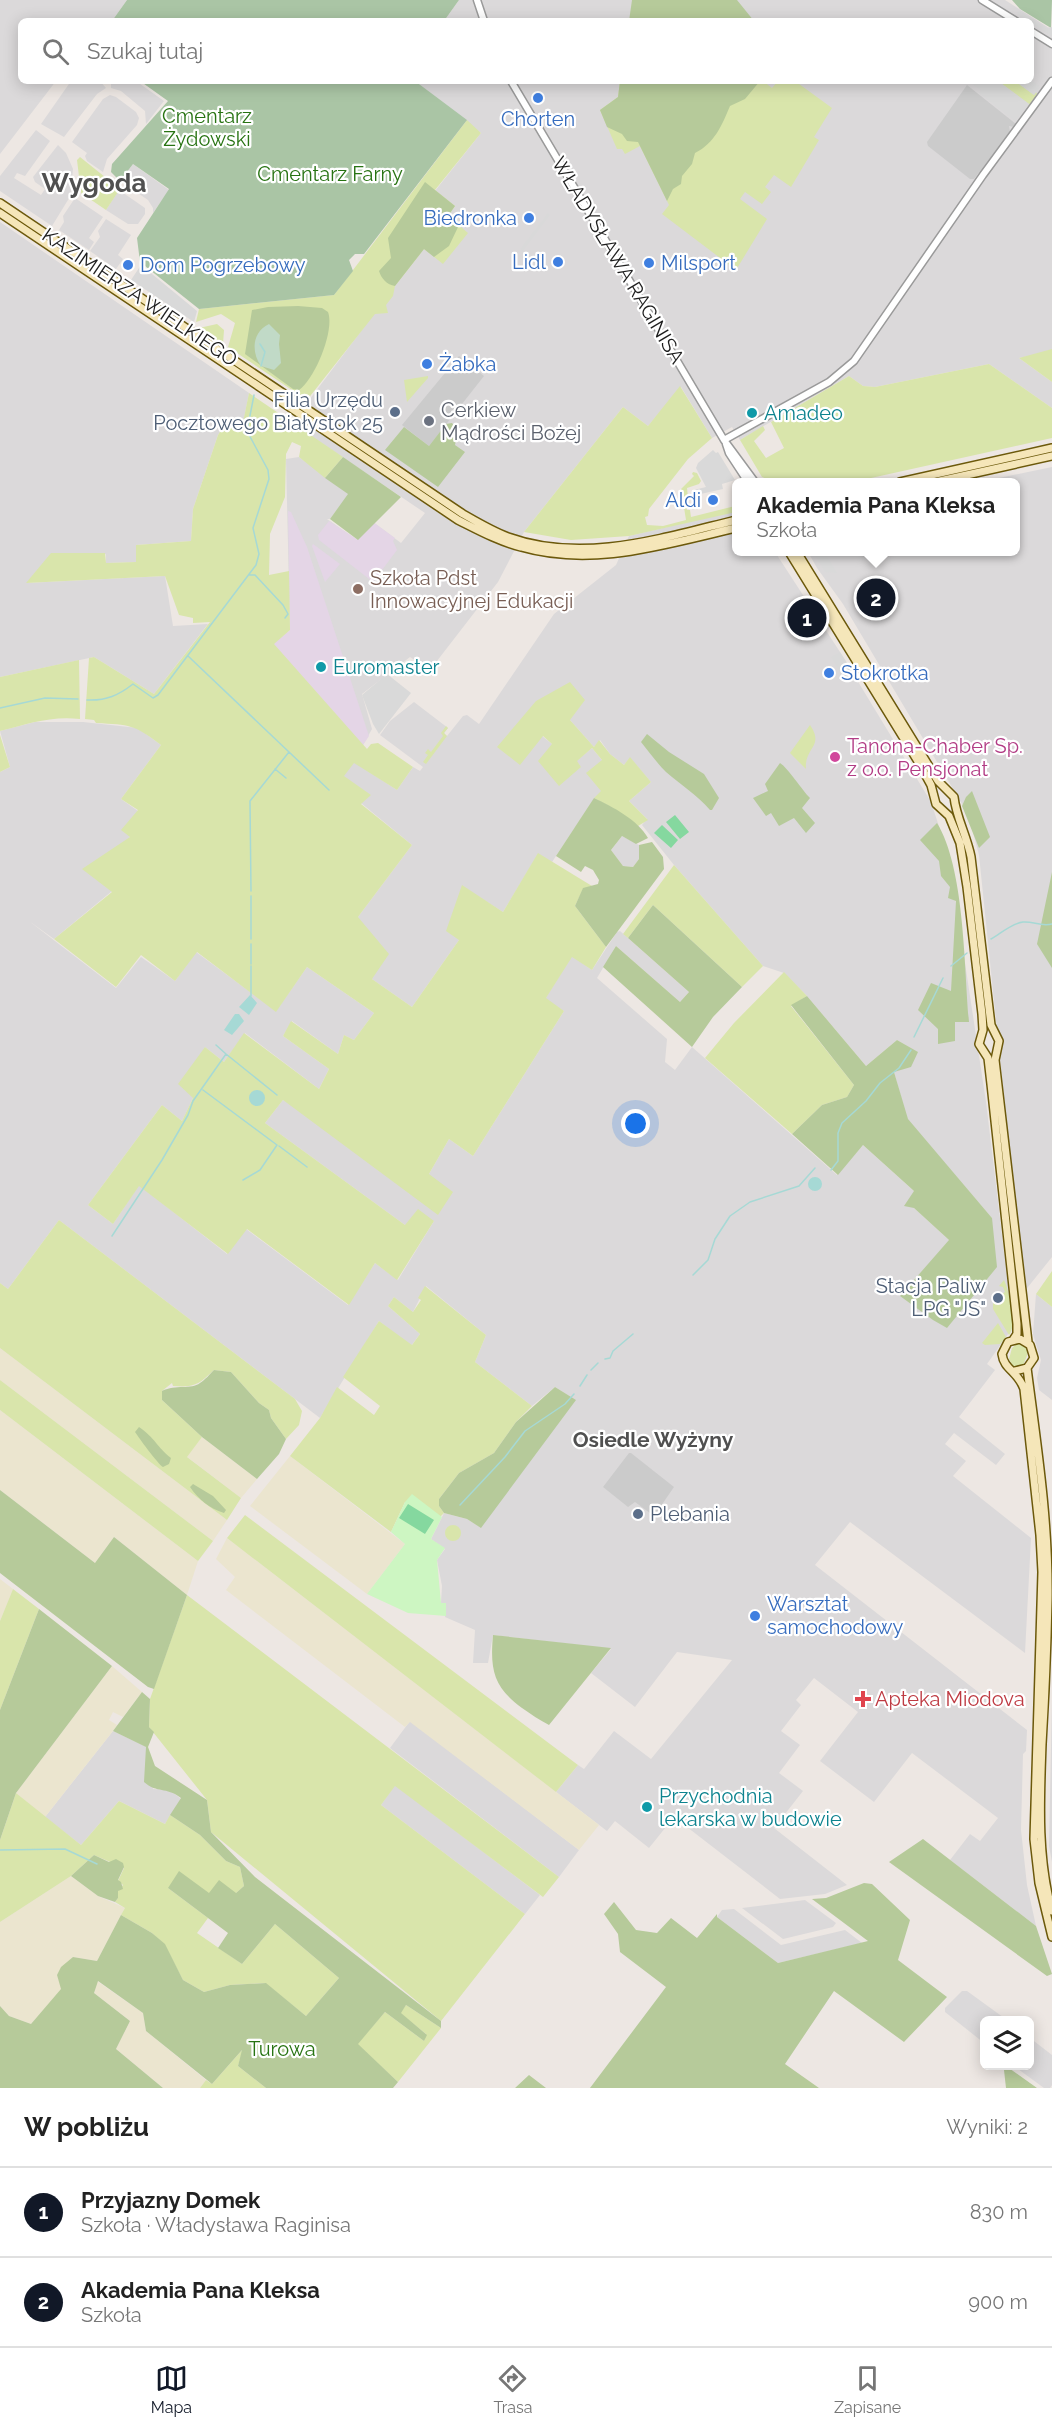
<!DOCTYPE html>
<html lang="pl">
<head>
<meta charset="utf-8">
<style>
  body { margin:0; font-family:Raleway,sans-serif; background:#f2f2f2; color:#222 }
  .controls { position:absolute; right:18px; bottom:18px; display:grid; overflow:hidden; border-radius:9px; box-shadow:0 3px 15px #0003 }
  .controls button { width:54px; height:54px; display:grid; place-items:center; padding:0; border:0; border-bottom:2px solid #e0e0e0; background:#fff; color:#222; font:30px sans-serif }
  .you { position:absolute; left:636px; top:1124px; width:21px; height:21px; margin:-15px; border:4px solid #fff; border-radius:50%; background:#1a73e8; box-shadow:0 0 0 9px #1a73e833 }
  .badge { display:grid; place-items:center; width:39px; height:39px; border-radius:50%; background:#111827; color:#fff; font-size:20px; font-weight:700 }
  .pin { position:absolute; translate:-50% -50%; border:3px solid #fff; box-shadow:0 2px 6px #0006 }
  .popup { position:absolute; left:732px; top:478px; width:288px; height:78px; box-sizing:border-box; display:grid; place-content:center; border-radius:9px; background:#fff; filter:drop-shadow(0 2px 4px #0005); font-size:20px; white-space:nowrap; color:#767676 }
  .popup b { font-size:22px; color:#222 }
  .popup::after { content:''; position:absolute; left:50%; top:100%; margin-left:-12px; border:12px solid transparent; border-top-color:#fff }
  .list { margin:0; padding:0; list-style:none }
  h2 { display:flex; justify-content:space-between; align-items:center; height:78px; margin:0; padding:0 24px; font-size:26px }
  h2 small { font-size:20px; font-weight:400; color:#767676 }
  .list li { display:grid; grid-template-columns:39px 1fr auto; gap:18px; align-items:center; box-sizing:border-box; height:90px; padding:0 24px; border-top:2px solid #e0e0e0 }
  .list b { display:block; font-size:22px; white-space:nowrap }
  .list p { margin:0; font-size:20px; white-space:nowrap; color:#767676 }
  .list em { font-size:20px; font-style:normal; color:#767676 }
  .icon { flex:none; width:33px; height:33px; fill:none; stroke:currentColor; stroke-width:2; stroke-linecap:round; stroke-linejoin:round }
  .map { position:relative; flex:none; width:1052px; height:2088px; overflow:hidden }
  .search { position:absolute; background:#fff; box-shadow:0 3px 15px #0003; left:18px; right:18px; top:18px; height:66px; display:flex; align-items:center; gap:15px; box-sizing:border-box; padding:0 21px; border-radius:9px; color:#767676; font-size:22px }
  .sheet { height:258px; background:#fff }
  nav { display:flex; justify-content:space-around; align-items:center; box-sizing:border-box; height:84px; border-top:2px solid #e0e0e0; background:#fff; font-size:16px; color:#767676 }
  nav a { display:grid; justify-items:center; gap:3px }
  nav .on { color:#111827 }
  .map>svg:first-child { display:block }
</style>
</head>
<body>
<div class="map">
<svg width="1052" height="2088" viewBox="0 0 1052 2088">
  <rect width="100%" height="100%" fill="#ede7e3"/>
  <!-- residential -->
  <path fill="#dbd9da" d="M 0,0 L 127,0 L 112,21 L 21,21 L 21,81 L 56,81 L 0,154 Z
    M 459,0 L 1005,0 L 1052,30 L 1052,352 L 1019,358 L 1052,382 L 1052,408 L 989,364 L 875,387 L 863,386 L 849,376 L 740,440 L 732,427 L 712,438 L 681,387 L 648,426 L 623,407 L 524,532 L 498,582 L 430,670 L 410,657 L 362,694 L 372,729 L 363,745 L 290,630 L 286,459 L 299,457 L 349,494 L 330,519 L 327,519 L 357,540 L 373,522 L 401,543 L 425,513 L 292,423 L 455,206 L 435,191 L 481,133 L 415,81 L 1031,81 L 1031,21 L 444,21 Z
    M 71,81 L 100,81 L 106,88 L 97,94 L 64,137 L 41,124 Z
    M 111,81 L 136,81 L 164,101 L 146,124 L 145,111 L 121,91 L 111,88 Z
    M 110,95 L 116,97 L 136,112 L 139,118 L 137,125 L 107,159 L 103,172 L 87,161 L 85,156 L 87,153 L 72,142 L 103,99 Z
    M 36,130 L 50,141 L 25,176 L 17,173 L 14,178 L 41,195 L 45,189 L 35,182 L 33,177 L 58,145 L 66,153 L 73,169 L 71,195 L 52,226 L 0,191 L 0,176 Z
    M 133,164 L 169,190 L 153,213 L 153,208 L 148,200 L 120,181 Z
    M 119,190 L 145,208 L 145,214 L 138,224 L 128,224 L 106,210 Z
    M 75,198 L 103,217 L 89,238 L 94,242 L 89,250 L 59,230 L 64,222 L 63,216 Z
    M 106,219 L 131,235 L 118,255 L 123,259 L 116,269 L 90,251 L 100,237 L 98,231 Z
    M 0,222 L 249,393 L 242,428 L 227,421 L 218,435 L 193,509 L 191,541 L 136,545 L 137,562 L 106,563 L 106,554 L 27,583 L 165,576 L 173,626 L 208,624 L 154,694 L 94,657 L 0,677 Z
    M 1052,467 L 1052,1257 L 1024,1292 L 979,855 L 968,814 L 843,604 L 817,568 L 808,552 L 1016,552 L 1016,482 L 980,482 Z
    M 736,511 L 736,552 L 775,552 L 840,652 L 931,802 L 949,857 L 986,1102 L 1013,1327 L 987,1364 L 995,1370 L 959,1417 L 1005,1454 L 996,1465 L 954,1433 L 945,1444 L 966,1461 L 953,1476 L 1031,1538 L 1025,1653 L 850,1522 L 815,1565 L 1027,1730 L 1026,1751 L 1023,1754 L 1021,1830 L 1027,1885 L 1036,1926 L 950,1860 L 970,1834 L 980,1841 L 998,1818 L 912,1753 L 874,1802 L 820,1761 L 858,1712 L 814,1678 L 796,1700 L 801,1705 L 781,1731 L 800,1745 L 779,1773 L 803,1791 L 774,1828 L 847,1885 L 825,1894 L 780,1899 L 674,1817 L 649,1848 L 615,1821 L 607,1831 L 556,1792 L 578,1765 L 584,1769 L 614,1731 L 651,1759 L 732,1660 L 677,1652 L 635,1707 L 591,1673 L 611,1649 L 493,1635 L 488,1663 L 473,1663 L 475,1630 L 445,1617 L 446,1604 L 441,1603 L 442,1586 L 437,1560 L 445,1549 L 431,1539 L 444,1513 L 467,1519 L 480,1527 L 575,1400 L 555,1387 L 532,1406 L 519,1396 L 475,1362 L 486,1335 L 426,1286 L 413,1312 L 394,1297 L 388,1306 L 420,1334 L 411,1346 L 379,1321 L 320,1418 L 59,1220 L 8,1289 L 0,1283 L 0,772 L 10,767 L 0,731 L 35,722 L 83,722 L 138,728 L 161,745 L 121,799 L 138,811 L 112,891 L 54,939 L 29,921 L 116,988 L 141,957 L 175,981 L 196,952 L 276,1011 L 307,967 L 374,1013 L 354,1040 L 344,1035 L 338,1054 L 292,1021 L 283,1036 L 329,1069 L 319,1089 L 245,1033 L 224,1062 L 205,1047 L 193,1098 L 182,1121 L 162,1105 L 88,1205 L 113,1224 L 139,1185 L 227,1254 L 246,1229 L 348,1305 L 375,1263 L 398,1280 L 434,1221 L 405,1225 L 265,1123 L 283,1100 L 429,1174 L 449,1139 L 473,1156 L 564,1011 L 545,999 L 572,956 L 592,970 L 617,932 L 620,931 L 689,992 L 680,1002 L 616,946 L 597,978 L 667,1039 L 665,1062 L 675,1070 L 692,1047 L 837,1175 L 863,1145 L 915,1192 L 914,1208 L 949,1240 L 992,1218 L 907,1119 L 894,1072 L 917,1052 L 897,1040 L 866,1066 L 807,996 L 784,973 L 763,966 L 674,865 L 642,825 L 647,819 L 629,801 L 651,782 L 630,758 L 624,765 L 610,754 L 600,740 L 594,747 L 570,720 L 542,736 L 581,767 L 576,761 L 592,748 L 602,760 L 601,792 L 594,799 L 552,862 L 538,854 L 503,912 L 462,886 L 459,940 L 412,1007 L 372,979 L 358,917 L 412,845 L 361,803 L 370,795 L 343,776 L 354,762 L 397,790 L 413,767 L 420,771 L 423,767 L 380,735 L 390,721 L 414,702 L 448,728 L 444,733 L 447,736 L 463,716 L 467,715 L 479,724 L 554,614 L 616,565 L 629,536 Z
    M 622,836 L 639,845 L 639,859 L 633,867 L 623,866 L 611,850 Z
    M 1036,1294 L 1052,1307 L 1052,1400 L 1039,1390 L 1037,1378 L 1041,1360 L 1033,1334 Z
    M 1052,1699 L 1052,1862 L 1049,1846 Z
    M 410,1721 L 579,1850 L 559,1877 L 390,1748 Z
    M 113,1731 L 147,1747 L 153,1789 L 170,1790 L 181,1799 L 165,1824 L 119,1801 L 81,1845 L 45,1817 Z
    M 395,1785 L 540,1895 L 525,1914 L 381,1805 Z
    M 805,1900 L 836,1923 L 833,1927 L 783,1939 L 742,1908 Z
    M 734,1909 L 781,1945 L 845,1930 L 862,1943 L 778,1963 L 717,1917 L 722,1910 Z
    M 962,1991 L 967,1991 L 1007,2020 L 984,2020 L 984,2043 L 945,2012 L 945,2008 Z
    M 1030,2038 L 1052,2055 L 1052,2085 L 1050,2088 L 1044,2088 L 1014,2066 L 1030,2066 Z"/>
  <!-- industrial -->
  <path fill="#e4d5e6" d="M 288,511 L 291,512 L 307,547 L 369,736 L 363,745 L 273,644 L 290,630 Z
    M 329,521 L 358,540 L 373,522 L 395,538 L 393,541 L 397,550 L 373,582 L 319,540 L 318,535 Z
    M 313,544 L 340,564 L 325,582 L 312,546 Z"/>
  <!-- education -->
  <path fill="#fdf3dc" d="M 880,588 L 886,599 L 873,608 L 866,597 Z"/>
  <!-- religious -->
  <path fill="#cbcbcb" d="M 967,85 L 1016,124 L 1014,127 L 1009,126 L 1010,132 L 974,179 L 970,179 L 928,146 L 927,142 Z
    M 459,356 L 484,376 L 429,446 L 402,425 Z
    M 629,1453 L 631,1453 L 674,1487 L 654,1516 L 635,1502 L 628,1507 L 603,1487 Z"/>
  <!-- farmland -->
  <path fill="#ebe5cf" d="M 0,1348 L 227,1520 L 213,1541 L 0,1380 Z
    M 0,1410 L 198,1561 L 187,1595 L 114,1537 L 95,1563 L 0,1490 Z
    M 202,1437 L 257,1479 L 241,1498 L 186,1456 Z
    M 290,1456 L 405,1544 L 367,1594 L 250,1506 Z
    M 227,1538 L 599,1825 L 579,1850 L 410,1722 L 405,1727 L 226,1590 L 235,1577 L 216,1559 Z
    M 0,1579 L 13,1589 L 0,1621 Z
    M 112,1666 L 142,1692 L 123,1717 L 113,1712 L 109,1720 L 117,1725 L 113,1731 L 45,1817 L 16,1793 Z
    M 71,1876 L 98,1896 L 125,1908 L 97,1961 L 73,1957 L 57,1975 L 62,1989 L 31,2024 L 9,2016 L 0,2006 L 0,1922 Z
    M 97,1981 L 143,2013 L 146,2031 L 206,2080 L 200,2088 L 163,2088 L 116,2049 L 130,2021 L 94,1993 Z"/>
  <!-- grass -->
  <path fill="#d9e5ab" d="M 620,81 L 763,81 L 772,88 L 778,81 L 795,81 L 832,108 L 814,137 L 819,140 L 791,187 L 774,175 L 765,187 L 771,192 L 762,204 L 745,192 L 740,199 L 767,219 L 736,270 L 662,214 L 669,205 L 640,146 L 625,154 L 622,149 L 617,149 L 600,110 L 618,97 Z
    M 998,81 L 1015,81 L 1034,95 L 1036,92 L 1037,94 L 1028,107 L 1029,104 Z
    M 467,120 L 481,133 L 435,190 L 455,206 L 448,216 L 468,233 L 443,264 L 424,249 L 395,286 L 393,296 L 386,305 L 388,313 L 375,314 L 307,400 L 228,347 L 235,323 L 221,314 L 196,322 L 199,309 L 334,295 Z
    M 80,157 L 120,189 L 106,210 L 81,193 L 77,160 Z
    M 217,324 L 224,330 L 223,344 L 199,328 Z
    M 1052,349 L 1052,382 L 1019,358 Z
    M 989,364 L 1052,408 L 1052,438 L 853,482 L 774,482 L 762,477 L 740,440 L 763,426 L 765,430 L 754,441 L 766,458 L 784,448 L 771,422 L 849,376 L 863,386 L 875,387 Z
    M 428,376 L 428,378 L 407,402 L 404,380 Z
    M 680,386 L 712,438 L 688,459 L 649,509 L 648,516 L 645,517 L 647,525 L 663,526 L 686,520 L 681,489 L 694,476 L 692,474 L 693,472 L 697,473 L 701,481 L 699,484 L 687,488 L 689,506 L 686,507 L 687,510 L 690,510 L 691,517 L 735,506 L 735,502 L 736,512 L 629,536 L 571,540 L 524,532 L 623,407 L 648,426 Z
    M 249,393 L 343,457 L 325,478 L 299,457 L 301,446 L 292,442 L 286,454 L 285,497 L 270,534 L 269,575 L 289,571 L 290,630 L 274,644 L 367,749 L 371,744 L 378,743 L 413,767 L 397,790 L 354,763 L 344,776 L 371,795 L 361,804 L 412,845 L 358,917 L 389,954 L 372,979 L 412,1007 L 459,940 L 446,931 L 462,885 L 503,912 L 538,853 L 592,886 L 583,889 L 575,906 L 606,947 L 592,970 L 572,957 L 546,998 L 564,1011 L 473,1156 L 449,1139 L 429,1174 L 453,1192 L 438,1215 L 283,1100 L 265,1123 L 405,1225 L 418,1209 L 434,1221 L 397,1280 L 375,1263 L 349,1305 L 247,1229 L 228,1254 L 139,1186 L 113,1224 L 88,1205 L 162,1105 L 182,1121 L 193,1098 L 178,1084 L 205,1047 L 224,1062 L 244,1033 L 319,1089 L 329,1069 L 283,1036 L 291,1021 L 338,1054 L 344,1035 L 354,1040 L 374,1013 L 307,967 L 276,1012 L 197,952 L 175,981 L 141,955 L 116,987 L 54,939 L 112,892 L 82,869 L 130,837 L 121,830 L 138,810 L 121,799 L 161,745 C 133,724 131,725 96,723 L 94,720 L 85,719 L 89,658 L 94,657 L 154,694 L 210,622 L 193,623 L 193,618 L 179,615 L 165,576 L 26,583 L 51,553 L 105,553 L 106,563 L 136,562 L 136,545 L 191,541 L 193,509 L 218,435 L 227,421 L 242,427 Z
    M 79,660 L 80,719 C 49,716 29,724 0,731 L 0,677 Z
    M 570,682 L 585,700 L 570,720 L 594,747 L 599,740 L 610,754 L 624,765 L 630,757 L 651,782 L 629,801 L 648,820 L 638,826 L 609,806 L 594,798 L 601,791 L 586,773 L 602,760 L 592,748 L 577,761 L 581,767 L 559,786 L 538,761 L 552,744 L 543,736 L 520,765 L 497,747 L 536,701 Z
    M 810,725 C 825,747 804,747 806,769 L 790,753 Z
    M 446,726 L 448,728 L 444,733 L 447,736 L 426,764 L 423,762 L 428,755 L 425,753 L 428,749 L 431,752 L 443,736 L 441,733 Z
    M 0,735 L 10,767 L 0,772 Z
    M 674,865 L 763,966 L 742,987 L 653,905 L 628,938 L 623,934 Z
    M 784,972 L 807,996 L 791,1006 L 854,1085 L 847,1097 L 822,1105 L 792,1134 L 705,1058 L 734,1023 Z
    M 59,1220 L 295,1399 L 302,1411 L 299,1425 L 286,1439 L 271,1418 L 269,1410 L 259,1403 L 231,1372 L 214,1370 C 199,1384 195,1388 173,1386 L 172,1383 L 162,1391 L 162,1400 L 202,1437 L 187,1457 L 241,1498 L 227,1520 L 0,1348 L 0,1283 L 8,1289 Z
    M 1052,1271 L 1052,1307 L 1036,1294 Z
    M 1004,1280 C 1009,1290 1017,1326 1009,1335 L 993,1309 L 993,1300 L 1005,1292 L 1003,1287 L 999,1286 Z
    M 425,1286 L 486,1335 L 475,1362 L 532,1406 L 516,1422 L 494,1453 L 459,1473 L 439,1499 L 439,1506 L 444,1513 L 440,1517 L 405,1502 L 391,1532 L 290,1456 L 320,1418 L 337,1387 L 374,1415 L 380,1406 L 343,1377 L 379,1321 L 412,1345 L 420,1334 L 388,1306 L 394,1297 L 413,1312 L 421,1300 L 418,1298 Z
    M 998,1323 L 1006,1337 L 1000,1344 L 985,1345 L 982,1343 Z
    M 1019,1342 C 1033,1350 1026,1357 1022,1368 L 1013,1366 L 1009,1359 L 1012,1348 Z
    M 0,1380 L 213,1541 L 198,1561 L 0,1410 Z
    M 245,1515 L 578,1765 L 556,1792 L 227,1538 Z
    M445 1533a8 8 0 1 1 16 0a8 8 0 1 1-16 0Z
    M 13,1589 L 39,1609 L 0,1710 L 0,1621 Z
    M 187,1595 L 559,1877 L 543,1897 L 395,1786 L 381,1805 L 525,1914 L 441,2021 L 211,1832 L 207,1800 L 149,1727 L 150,1699 Z
    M 16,1793 L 81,1845 L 119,1801 L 165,1824 L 170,1815 L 200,1835 L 226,1861 L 240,1867 L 244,1886 L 236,1893 L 209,1893 L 168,1888 L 208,1918 L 197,1933 L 242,1964 L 275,1924 L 339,1978 L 306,2016 L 265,1983 L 230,1985 L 204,1992 L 183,1980 L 164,1944 L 152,1933 L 121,1915 L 125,1908 L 115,1902 L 118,1898 L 118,1891 L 123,1885 L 118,1881 L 124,1868 L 94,1855 L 71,1876 L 0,1922 L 0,1840 Z
    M 406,2005 L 441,2028 L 398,2082 L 357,2044 L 385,2012 L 424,2041 L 426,2034 L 400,2013 Z
    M 243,2049 L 238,2066 L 266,2088 L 200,2088 L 206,2080 L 212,2084 Z"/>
  <!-- forest -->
  <path fill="#b6ca9a" d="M 632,0 L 737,0 L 754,21 L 629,21 Z
    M 620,81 L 760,81 L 745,99 L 730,106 C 722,125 715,143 695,153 L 692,164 L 682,176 L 681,184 L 673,189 L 667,201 L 638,142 L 627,141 L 622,134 L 607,127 L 600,110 L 618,97 Z
    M 425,182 L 455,206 L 448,216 L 459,225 L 449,246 L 434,257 L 424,249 L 395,286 C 387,285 381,278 379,271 L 391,258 L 388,238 Z
    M 298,306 L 322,308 L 328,312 C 335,330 315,379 299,390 L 293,389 L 245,354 L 252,310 L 268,307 Z
    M 452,423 L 458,432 L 455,445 L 465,452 L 438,487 L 385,450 L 404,427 L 429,446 L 446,424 Z
    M 343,457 L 401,497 L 358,540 L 330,519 L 348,494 L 325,478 Z
    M 647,734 L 669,752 L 704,774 L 719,798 L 712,810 L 710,810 C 697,795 681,785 666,772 C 657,763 649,752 641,742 Z
    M 780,763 C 788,768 802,790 810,798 L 802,808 L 815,823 L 806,833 L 794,818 L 779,826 L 771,813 L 766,816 L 753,798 L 768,791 L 765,784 Z
    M 972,791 L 990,837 L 979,848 L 962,806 L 966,797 Z
    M 594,798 C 613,807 638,820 648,838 L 636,844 L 622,836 L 611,850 L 623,866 L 633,867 L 639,859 L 639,845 L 652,842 L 663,857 L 664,869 L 606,947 L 575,906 L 583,888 L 598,884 L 599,880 L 593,870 L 585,866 L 581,872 L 556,856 Z
    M 937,823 C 965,869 964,967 969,1022 L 955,1022 L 955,1041 L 938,1044 L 938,1029 L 918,1010 L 931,983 L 951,991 L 956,901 L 948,898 L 950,887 L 941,876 L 939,861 L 920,840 Z
    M 1052,872 L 1052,968 L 1037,944 Z
    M 653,905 L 742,987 L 713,1017 L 692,1047 L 603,967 L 616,946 L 680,1002 L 689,992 L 628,938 Z
    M 807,996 L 866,1066 L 897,1040 L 918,1052 L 911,1067 L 894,1072 L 908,1119 L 992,1218 L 997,1267 L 947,1328 L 933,1320 L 900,1296 L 949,1240 L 914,1208 L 904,1206 L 914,1191 L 863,1145 L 838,1175 L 792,1134 L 822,1105 L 847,1097 L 854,1085 L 791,1005 Z
    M 214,1370 L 231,1372 L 259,1403 L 269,1410 L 271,1418 L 286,1439 L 279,1454 L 257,1479 L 202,1437 L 162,1400 L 162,1391 C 176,1384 191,1390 200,1383 C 205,1380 210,1374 214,1370 Z
    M 555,1387 L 576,1400 L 481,1528 L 467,1519 L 444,1513 L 439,1506 L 439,1499 L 459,1473 L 494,1453 L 516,1422 Z
    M 139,1427 C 155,1438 157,1447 171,1458 L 169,1464 L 163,1467 C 158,1464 139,1438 135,1432 Z
    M 193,1484 L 213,1496 L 226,1510 L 224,1513 C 209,1508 199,1500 190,1487 Z
    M 0,1490 L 95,1563 L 114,1537 L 187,1595 L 154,1689 L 148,1687 L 0,1573 Z
    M 39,1609 L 112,1666 L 16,1793 L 0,1840 L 0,1710 Z
    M 493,1635 L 611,1648 L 549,1725 C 539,1720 531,1714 522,1708 C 493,1687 490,1669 493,1635 Z
    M 142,1692 L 150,1699 L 149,1727 L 154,1732 L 148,1747 L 155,1766 L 207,1800 L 211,1832 L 255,1877 L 441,2021 L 441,2028 L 406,2005 L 401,2013 L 427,2035 L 424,2041 L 385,2012 L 358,2044 L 398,2082 L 393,2088 L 266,2088 L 238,2066 L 242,2050 L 212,2084 L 146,2031 L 143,2013 L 98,1981 L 94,1993 L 130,2021 L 116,2049 L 163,2088 L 0,2088 L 0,2006 L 9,2016 L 31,2024 L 61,1989 L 57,1975 L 61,1967 L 73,1957 L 97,1961 L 121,1915 L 152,1933 L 165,1944 L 183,1980 L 204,1992 L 230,1985 L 266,1983 L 306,2016 L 339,1978 L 275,1924 L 242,1964 L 218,1948 L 228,1933 L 168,1888 L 179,1871 L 209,1893 L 219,1880 L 236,1893 L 244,1886 L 240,1867 L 226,1861 L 200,1835 L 170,1815 L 181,1798 C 165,1786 158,1794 144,1782 L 146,1747 L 113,1731 Z
    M 923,1839 L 1036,1926 L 1052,1974 L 1047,1976 L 889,1862 Z
    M 94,1855 L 109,1862 L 116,1859 L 123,1863 L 124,1867 L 118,1880 L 121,1882 L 123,1889 L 118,1891 L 118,1898 L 115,1902 L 98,1896 L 71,1876 Z
    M 864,1883 L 872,1884 L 910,1920 L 898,1960 L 947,1997 L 904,2042 L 834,1991 L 785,2064 L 819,2088 L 590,2088 L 666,1987 L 620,1952 L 618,1934 L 604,1914 L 614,1902 L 636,1930 L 657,1933 L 671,1918 L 697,1938 L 717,1914 L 717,1917 L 778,1963 L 868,1941 L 812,1899 L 826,1898 Z
    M 1006,2066 L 1037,2088 L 1006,2088 L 1004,2070 Z
    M 529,2075 L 546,2088 L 515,2088 Z"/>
  <!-- wetland -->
  <path fill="#c1dac7" d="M 269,324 L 280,335 L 279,344 L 281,363 L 274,370 L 261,366 C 251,352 252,332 269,324 Z"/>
  <!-- cemetery -->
  <path fill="#aac5a5" d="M 127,0 L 459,0 L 444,21 L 112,21 Z
    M 1012,0 L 1052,0 L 1051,28 L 1020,9 Z
    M 140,81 L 415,81 L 467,120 L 364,254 L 355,254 L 349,260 L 353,271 L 334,295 L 199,309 L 140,262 L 137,238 L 169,189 L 133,164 L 120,181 L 111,172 L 112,164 L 168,101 Z"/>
  <!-- park -->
  <path fill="#cdf6c2" d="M 412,1494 L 442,1517 L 431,1539 L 445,1548 L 437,1560 L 441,1603 L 446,1603 L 446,1616 L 408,1613 L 367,1594 L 405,1544 L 391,1532 L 405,1502 Z"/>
  <!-- pitch -->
  <path fill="#85d89f" d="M 675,815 L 689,832 L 680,839 L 666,822 Z
    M 662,825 L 678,840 L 671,848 L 654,833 Z
    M 408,1504 L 434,1520 L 425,1534 L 399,1518 Z"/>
  <!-- parking -->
  <path fill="#d9d9d9" d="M 1019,11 L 1046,28 L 1052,27 L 1052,36 L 1031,23 L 1031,21 L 1022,18 L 1017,13 Z
    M 1031,80 L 1040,87 L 1034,95 L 1015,81 Z
    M 974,81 L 998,81 L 1029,104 L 1015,121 L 979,93 L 981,90 L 972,84 Z
    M 548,213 L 550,215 L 523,251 L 520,249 Z
    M 141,265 L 197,311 L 194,322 L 131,280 Z
    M 713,450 L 716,453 L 718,452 L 735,480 L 722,484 L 723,489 L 696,495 L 694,490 L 706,487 L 696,468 L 698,463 Z
    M 821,552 L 825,552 L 837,573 L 825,572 L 815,555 Z
    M 840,652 L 853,672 L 843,677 L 831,657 Z
    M 387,674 L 411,693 L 379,734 L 373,724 L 362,695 Z"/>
  <!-- water -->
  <path fill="#a6d9d5" d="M 250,995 L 257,1003 L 249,1015 L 239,1007 Z
    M 235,1014 L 239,1014 L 244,1021 L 232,1035 L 224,1030 Z
    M249 1098a8 8 0 1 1 16 0a8 8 0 1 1-16 0Z
    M808 1184a7 7 0 1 1 14 0a7 7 0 1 1-14 0Z"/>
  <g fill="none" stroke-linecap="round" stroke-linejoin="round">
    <!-- stream -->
    <path stroke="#a6d9d5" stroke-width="1.5" d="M 260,344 L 265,352 L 261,366
      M 249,575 L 255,575 L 283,605 L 288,614 L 285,618
      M 188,656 L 289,752 L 250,801 L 251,891
      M 87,700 C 106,701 119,695 133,684 L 153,698 L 158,695 L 256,565 L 259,554 L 253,528 L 269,479 L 268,470 L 247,431 L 254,395
      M 0,708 L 45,698 L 78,699
      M 289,752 L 329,790
      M 275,769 L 286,778
      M 251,896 L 251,939
      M 991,939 C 1000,934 1012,923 1023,922 C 1033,921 1041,927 1052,924
      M 251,964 L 251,944
      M 251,966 L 251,996
      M 951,966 L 967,953
      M 914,1037 L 943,978
      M 226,1054 L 277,1095
      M 203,1090 L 277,1145 L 260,1170 L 243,1180
      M 279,1146 L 307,1167
      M 831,1170 L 838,1161 L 838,1133 L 842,1123 L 866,1101 L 880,1083 L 899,1068 L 911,1050
      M 112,1236 L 162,1160 L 188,1115 L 193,1101 L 226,1054 L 216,1045
      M 693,1275 L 708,1260 L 715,1239 L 730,1216 L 750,1202 L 799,1186 L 815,1168
      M 605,1359 L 610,1358 L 613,1351 L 633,1334
      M 591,1370 L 598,1363
      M 580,1386 L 587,1375
      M 460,1505 L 505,1457 L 525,1431 L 565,1404 L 574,1394
      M 0,1850 L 65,1849 L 97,1864"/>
    <!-- tertiary casing -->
    <g stroke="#9a9a9a" stroke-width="9">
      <path id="tertiary" d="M 477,0 L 484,21
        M 982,0 L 1016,21
        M 1031,31 L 1052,44
        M 511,81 L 724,440 L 755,482
        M 724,440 L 829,382 L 854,361 L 983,175 L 1052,81
        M 726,444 L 729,453 L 748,482"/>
    </g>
    <!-- secondary casing -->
    <g stroke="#6c590b" stroke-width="10">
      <path id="secondary" d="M 0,203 L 463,514 C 477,522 492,531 508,537 C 583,564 662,538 736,520
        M 0,213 L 458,520 C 478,530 498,541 521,547 C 594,568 665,544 736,528
        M 900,482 L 1052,448
        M 935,482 L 1052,456
        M 789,552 L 919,763 L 931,785 L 936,804 L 949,816 L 960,843 L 967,887 L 982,1014 L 983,1030 L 979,1044 L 988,1058 L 991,1084 L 1017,1324 L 1017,1334 L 1013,1340
        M 797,552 L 938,781 L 954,797 C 956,817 967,836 971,857 L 991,1025 L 999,1041 L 995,1060 L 1028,1342
        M 1027,1368 C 1037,1445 1049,1521 1048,1599 C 1047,1647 1045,1696 1042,1744 C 1040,1800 1037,1857 1052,1911
        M 1015,1371 L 1027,1368 L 1034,1358 L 1030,1345 L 1020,1339 L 1008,1342 L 1002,1354 C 1004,1370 1018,1371 1024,1389 L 1040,1535 L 1042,1572 L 1034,1839 L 1039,1883 L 1052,1937"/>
    </g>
    <!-- tertiary -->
    <use href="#tertiary" stroke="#fff" stroke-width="6"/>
    <!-- secondary -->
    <use href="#secondary" stroke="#f5e6b9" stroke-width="7"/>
  </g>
  <!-- markers -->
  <g fill="#3f7fe0" stroke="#fff" stroke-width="2">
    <circle cx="538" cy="98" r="6"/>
    <circle cx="529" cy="218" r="6"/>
    <circle cx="558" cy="262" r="6"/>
    <circle cx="649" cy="263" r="6"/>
    <circle cx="128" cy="265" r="6"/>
    <circle cx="427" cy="364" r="6"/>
    <circle cx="713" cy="500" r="6"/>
    <circle cx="829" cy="673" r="6"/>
    <circle cx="755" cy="1616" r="6"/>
  </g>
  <g fill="#5c6f8a" stroke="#fff" stroke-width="2">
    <circle cx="395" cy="412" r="6"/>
    <circle cx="998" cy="1298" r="6"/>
    <circle cx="638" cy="1514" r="6"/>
  </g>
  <g fill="#0f9aa8" stroke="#fff" stroke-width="2">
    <circle cx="752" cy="413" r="6"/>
    <circle cx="321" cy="667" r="6"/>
    <circle cx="647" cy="1807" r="6"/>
  </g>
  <circle fill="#6b7280" stroke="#fff" stroke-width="2" cx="429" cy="421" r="6"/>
  <circle fill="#8d6e63" stroke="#fff" stroke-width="2" cx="358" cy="589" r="6"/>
  <circle fill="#d1479c" stroke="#fff" stroke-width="2" cx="835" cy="757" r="6"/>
  <path fill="#e0444e" stroke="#fff" stroke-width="2" d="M860 1690h6v6h6v6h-6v6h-6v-6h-6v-6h6z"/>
  <g text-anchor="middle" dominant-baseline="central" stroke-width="4.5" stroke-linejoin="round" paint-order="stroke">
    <!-- park labels -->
    <g font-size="20" fill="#277312" stroke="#fff">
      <text x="207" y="116">Cmentarz<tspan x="207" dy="23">Żydowski</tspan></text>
      <text x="330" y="174">Cmentarz Farny</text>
      <text x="282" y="2049">Turowa</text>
    </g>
    <!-- shop labels -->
    <g font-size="20" fill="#366cbe" stroke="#fff" text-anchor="start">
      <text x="538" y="119" text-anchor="middle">Chorten</text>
      <text x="517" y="218" text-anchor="end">Biedronka</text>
      <text x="546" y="262" text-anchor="end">Lidl</text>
      <text x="661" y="263">Milsport</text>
      <text x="140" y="265">Dom Pogrzebowy</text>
      <text x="439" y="364">Żabka</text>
      <text x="701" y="500" text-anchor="end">Aldi</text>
      <text x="841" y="673">Stokrotka</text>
      <text x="767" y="1604">Warsztat<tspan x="767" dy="23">samochodowy</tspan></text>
    </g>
    <!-- street labels -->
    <g font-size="20" fill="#1d1d1d" stroke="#fff">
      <text transform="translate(618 260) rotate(59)">WŁADYSŁAWA RAGINISA</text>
      <text transform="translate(140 297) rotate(34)">KAZIMIERZA WIELKIEGO</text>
    </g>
    <!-- service labels -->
    <g font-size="20" fill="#4e5e75" stroke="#fff" text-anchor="end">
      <text x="383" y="400">Filia Urzędu<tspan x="383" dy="23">Pocztowego Białystok 25</tspan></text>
      <text x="986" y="1286">Stacja Paliw<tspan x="986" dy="23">LPG "JS"</tspan></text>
      <text x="650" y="1514" text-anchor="start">Plebania</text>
    </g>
    <!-- worship labels -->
    <g font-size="20" fill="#5b616d" stroke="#fff" text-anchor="start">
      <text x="441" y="410">Cerkiew<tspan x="441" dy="23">Mądrości Bożej</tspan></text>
    </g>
    <!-- culture labels -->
    <g font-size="20" fill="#0d838f" stroke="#fff" text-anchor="start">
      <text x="764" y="413">Amadeo</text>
      <text x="333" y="667">Euromaster</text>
      <text x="659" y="1796">Przychodnia<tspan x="659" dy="23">lekarska w budowie</tspan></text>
    </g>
    <!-- education labels -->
    <g font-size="20" fill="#785e54" stroke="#fff" text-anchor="start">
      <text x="370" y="578">Szkoła Pdst<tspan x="370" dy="23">Innowacyjnej Edukacji</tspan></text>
    </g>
    <!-- hotel labels -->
    <g font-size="20" fill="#b23c85" stroke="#fff" text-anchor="start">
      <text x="847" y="746">Tanona-Chaber Sp.<tspan x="847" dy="23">z o.o. Pensjonat</tspan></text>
    </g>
    <!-- health labels -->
    <g font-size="20" fill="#be3a42" stroke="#fff" text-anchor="start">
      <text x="875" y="1699">Apteka Miodova</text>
    </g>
    <!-- neighbourhood labels -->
    <g font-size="21" font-weight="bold" fill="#505050" stroke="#fff">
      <text x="653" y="1439">Osiedle Wyżyny</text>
    </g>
    <!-- district labels -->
    <g font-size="26" font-weight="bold" fill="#505050" stroke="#fff">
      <text x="94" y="183">Wygoda</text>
    </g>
  </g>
</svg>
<div class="controls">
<button><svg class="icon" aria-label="layers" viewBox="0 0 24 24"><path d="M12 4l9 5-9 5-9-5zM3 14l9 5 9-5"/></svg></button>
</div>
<div class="you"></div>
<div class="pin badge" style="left:807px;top:618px">1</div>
<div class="pin badge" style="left:876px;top:598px">2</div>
<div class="popup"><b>Akademia Pana Kleksa</b>Szkoła</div>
<div class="search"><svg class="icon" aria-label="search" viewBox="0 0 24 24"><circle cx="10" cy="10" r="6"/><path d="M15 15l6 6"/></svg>Szukaj tutaj</div>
</div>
<section class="sheet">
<h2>W pobliżu<small>Wyniki: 2</small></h2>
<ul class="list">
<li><span class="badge">1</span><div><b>Przyjazny Domek</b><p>Szkoła · Władysława Raginisa</p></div><em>830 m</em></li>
<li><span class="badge">2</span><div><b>Akademia Pana Kleksa</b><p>Szkoła</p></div><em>900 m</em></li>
</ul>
</section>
<nav>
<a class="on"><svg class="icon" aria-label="map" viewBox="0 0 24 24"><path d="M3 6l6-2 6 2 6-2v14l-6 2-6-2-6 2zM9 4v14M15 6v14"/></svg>Mapa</a>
<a><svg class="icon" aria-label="directions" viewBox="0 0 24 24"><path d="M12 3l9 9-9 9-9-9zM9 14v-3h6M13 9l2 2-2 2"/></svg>Trasa</a>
<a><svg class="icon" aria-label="saved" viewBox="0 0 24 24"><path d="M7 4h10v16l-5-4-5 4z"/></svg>Zapisane</a>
</nav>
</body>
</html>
